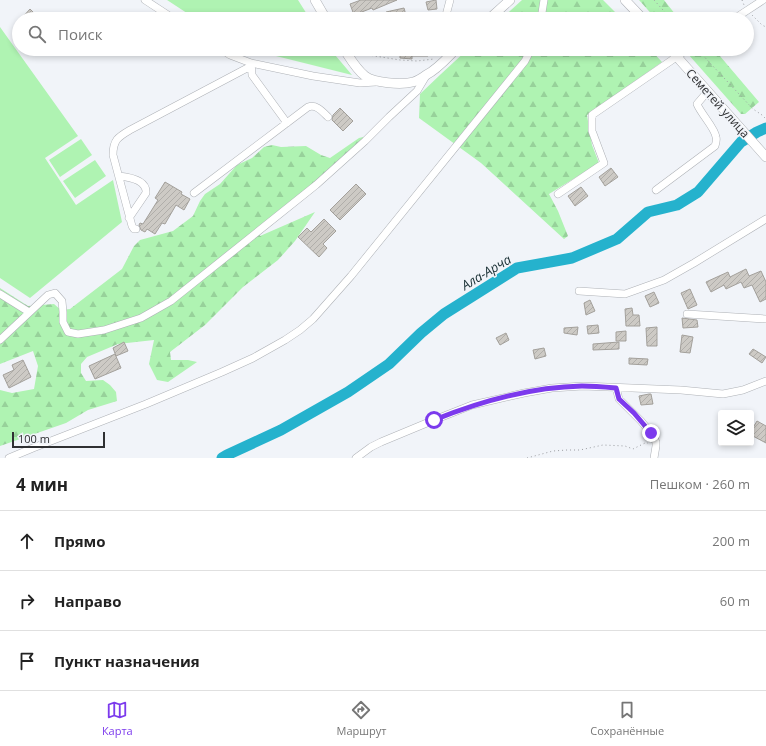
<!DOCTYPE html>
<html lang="ru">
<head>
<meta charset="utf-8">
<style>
  body { margin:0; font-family:"Open Sans",sans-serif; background:#f6f6f6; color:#222 }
  .controls { position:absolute; right:12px; bottom:12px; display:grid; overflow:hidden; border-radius:4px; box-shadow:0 2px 6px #0003 }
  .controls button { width:36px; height:36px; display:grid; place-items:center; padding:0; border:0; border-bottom:1px solid #e0e0e0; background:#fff; color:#222; font:20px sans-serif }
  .scale { position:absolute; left:12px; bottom:10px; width:93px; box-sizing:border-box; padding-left:4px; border:2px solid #2f3032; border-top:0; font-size:11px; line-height:14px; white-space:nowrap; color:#2f3032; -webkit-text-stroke:3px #f1f4f9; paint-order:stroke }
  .stop { position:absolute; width:12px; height:12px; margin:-9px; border:3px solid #7c3aed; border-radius:50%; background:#fff }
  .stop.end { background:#7c3aed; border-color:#fff; box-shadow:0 1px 4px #0008 }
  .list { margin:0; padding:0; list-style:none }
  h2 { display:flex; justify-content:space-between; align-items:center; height:52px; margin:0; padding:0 16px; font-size:17px }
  h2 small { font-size:13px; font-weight:400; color:#767676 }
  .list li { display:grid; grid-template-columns:26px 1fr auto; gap:12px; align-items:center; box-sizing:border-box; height:60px; padding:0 16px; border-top:1px solid #e0e0e0 }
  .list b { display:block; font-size:15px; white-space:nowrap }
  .list em { font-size:13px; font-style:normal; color:#767676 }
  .icon { flex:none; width:22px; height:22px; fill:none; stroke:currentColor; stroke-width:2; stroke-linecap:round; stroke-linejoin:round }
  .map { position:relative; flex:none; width:766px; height:458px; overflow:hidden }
  .search { position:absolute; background:#fff; box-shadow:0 2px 6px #0003; left:12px; right:12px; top:12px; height:44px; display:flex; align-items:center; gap:10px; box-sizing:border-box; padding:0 14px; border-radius:22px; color:#767676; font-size:15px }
  .sheet { height:232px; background:#fff }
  nav { display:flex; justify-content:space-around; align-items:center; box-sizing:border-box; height:56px; border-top:1px solid #e0e0e0; background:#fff; font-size:11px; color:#767676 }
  nav a { display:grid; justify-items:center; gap:2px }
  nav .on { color:#7c3aed }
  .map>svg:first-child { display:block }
</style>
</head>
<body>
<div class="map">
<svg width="766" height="458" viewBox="0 0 766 458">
  <defs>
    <pattern id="forest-firs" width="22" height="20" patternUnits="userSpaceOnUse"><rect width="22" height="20" fill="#aff3b2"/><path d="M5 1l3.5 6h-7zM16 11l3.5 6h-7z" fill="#97d19a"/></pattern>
    <pattern id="building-hatch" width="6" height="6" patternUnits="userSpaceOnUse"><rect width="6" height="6" fill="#cdcac5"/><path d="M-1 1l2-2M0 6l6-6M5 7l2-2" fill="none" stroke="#b0aeaa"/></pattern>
  </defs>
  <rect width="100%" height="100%" fill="#f1f4f9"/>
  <!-- green -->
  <path fill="#aff3b2" d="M 167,0 L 298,0 L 310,19 L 196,19 Z
    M 0,27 L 78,136 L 45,158 L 76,205 L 113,180 L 122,222 L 30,298 L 0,278 Z
    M 248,49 L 330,49 L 352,75 Z
    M 81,139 L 92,155 L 60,177 L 49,160 Z
    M 95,160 L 106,176 L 75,198 L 63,181 Z"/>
  <!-- forest -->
  <path fill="url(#forest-firs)" d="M 522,0 L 603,0 L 622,19 L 501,19 Z
    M 639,0 L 664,0 L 679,19 L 656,19 Z
    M 468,49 L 650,49 L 662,62 L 587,115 L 592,145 L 599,163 L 549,194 L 558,211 L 568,236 L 564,239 L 481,163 L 419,118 L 420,94 L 441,74 Z
    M 695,49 L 714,49 L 759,102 L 745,114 L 741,114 L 688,54 Z
    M 367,136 L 362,143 L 259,228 L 260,236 L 315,212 L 295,241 L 278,260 L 243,287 L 205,325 L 170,352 L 171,360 L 188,360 L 197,362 L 168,382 L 157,380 L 149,364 L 154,340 L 118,344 L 87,357 L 81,364 L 81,373 L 86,381 L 103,380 L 110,385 L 116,392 L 117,401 L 88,410 L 66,423 L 0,446 L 0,390 L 12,393 L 34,389 L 38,366 L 33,351 L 0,364 L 0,288 L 28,306 L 54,304 L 61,310 L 70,309 L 122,269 L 134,246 L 140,240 L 173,231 L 193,216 L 200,201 L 205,194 L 220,184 L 237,165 L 252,158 L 264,147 L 272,145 L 281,147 L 306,146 L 321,155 L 330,158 L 359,138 Z"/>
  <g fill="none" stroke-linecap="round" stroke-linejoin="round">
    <!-- river -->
    <path stroke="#25b2cd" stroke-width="11" d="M 222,458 L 227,455 L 281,430 L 348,392 L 389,364 L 421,333 L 444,314 L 517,268 L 572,258 L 617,239 L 648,212 L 677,205 L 698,192 L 741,142 L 757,132 L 766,128"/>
  </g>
  <!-- building -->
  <path fill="url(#building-hatch)" stroke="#a3a09b" d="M 361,0 L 397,0 L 373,10 L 372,8 L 354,15 L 350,4 Z
    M 436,0 L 437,9 L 428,10 L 426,2 Z
    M 404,8 L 407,19 L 388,19 L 386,12 Z
    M 30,9 L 40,19 L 21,19 Z
    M 432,13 L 433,19 L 412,19 L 411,16 Z
    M 400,49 L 412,49 L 412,50 L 428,51 L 428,56 L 412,56 L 412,59 L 400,58 Z
    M 340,108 L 353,121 L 343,131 L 332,120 L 333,115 Z
    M 611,168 L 618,177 L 605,186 L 599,177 Z
    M 165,182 L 182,192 L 181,194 L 190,199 L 184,210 L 176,205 L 165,224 L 162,223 L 155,234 L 147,229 L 145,232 L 141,230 L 139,225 L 140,223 L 143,224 L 158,200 L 155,198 Z
    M 356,184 L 366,194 L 340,220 L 330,210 Z
    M 581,187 L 588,196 L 575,206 L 568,196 Z
    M 324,219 L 336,231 L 323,244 L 327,248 L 319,257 L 298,237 L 307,228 L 311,232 Z
    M 746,269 L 749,276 L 761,271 L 766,282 L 766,299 L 760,302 L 752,285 L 744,288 L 741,282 L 726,289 L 724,285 L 711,292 L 706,282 L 728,272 L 730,277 Z
    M 690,289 L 697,305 L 688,309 L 681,293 Z
    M 654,292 L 659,303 L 650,307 L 645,296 Z
    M 590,300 L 595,311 L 586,315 L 584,303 Z
    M 632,308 L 633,315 L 639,315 L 640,326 L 626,326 L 625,309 Z
    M 682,318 L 697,320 L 698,327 L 683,328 Z
    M 598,325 L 599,333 L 588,334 L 587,326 Z
    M 578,327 L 577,335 L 564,333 L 564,328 Z
    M 657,327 L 657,346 L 647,346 L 646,328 Z
    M 626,331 L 626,341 L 616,341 L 616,332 Z
    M 506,333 L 509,340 L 500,345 L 496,338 Z
    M 682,335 L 693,337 L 690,353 L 680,352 Z
    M 124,342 L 128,351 L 116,356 L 113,348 Z
    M 619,342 L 619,349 L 593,350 L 593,344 Z
    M 544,348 L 546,356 L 535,359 L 533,350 Z
    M 753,349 L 766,357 L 762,363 L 749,354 Z
    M 115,354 L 121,368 L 95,379 L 89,366 Z
    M 629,358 L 648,359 L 647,365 L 629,364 Z
    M 23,360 L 31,377 L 9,388 L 3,375 L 14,370 L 12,365 Z
    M 649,394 L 651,394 L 653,404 L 641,405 L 639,396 Z
    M 757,421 L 766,426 L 766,443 L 751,435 L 751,431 Z"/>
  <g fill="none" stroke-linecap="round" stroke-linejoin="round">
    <!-- minor casing -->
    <g stroke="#aeb1b6" stroke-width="8">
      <path id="minor" d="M 145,0 L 174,19
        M 445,19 L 450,0
        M 541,19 L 544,0
        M 734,19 L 763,0
        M 221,49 L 230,55 L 251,63 L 313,76 L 360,83 L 376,82
        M 251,63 L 252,75 L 287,123
        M 119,176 C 129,177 147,180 146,193 L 129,218
        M 656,190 L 715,146 C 716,143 717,140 716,137 C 715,128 701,114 697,104 L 708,91
        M 194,193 L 308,107 C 316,104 322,111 328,117
        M 558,194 L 604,163 L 592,131 L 592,115 L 688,49
        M 136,229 L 134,229 L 132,226 L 113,155 C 113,140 118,137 130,130 L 251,66
        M 579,291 L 625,294 L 664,280 L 694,263 L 766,219
        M 0,294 L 29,312
        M 687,314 L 766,319
        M 0,340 L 48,295 L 55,293 L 62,301 L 63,312 L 63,322 L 68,332 L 78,334 L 104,330 L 141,318 L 171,301 L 316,185 L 365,141 L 389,117 L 417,91 L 426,76
        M 616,388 L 619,399 L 641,421 L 651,433 L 656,442 L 656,446 L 654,458
        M 9,458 L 33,448 L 146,404 L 222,372 L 253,358 L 285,340 L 300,330 L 313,319 L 351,276 L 525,61 L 531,49
        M 356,458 L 371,447 L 381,442 L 434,420 L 472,405 L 524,393 L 552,388 L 583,386 L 681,390 L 723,394 L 743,390 L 766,381"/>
    </g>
    <!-- major casing -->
    <g stroke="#aeb1b6" stroke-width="10">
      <path id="major" d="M 315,0 L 326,19
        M 625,0 L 643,19
        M 489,19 L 510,0
        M 344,49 C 350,58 356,69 365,76 C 374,83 401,85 413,82 C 417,81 422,78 426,75 C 438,69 447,58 456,49
        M 670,49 L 766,157"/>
    </g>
    <!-- path -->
    <path stroke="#9a9ca0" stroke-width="1" stroke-dasharray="1 3" stroke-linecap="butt" d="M 654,0 L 671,19
      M 742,0 L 744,5
      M 752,15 L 762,25 L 766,27
      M 478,19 L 482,15
      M 697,49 L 753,109 L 762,115 L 766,119
      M 356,53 L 400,60 L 417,61 L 434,59
      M 527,458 L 553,451 L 567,450 L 580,450 L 603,445 L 625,446 L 633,449 L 645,443 L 648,443"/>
    <!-- minor -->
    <use href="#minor" stroke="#fff" stroke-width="7"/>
    <!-- major -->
    <use href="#major" stroke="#fff" stroke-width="9"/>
  </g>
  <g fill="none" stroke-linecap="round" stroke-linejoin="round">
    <!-- route -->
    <path stroke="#7c3aed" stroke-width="5" d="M 434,420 C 481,401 531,387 582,386 C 593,386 605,387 616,388 L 619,399 L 634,413 L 651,433"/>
  </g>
  <g text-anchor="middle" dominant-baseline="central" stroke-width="3" stroke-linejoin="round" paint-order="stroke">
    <!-- street labels -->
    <g font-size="12" fill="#2f3032" stroke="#f1f4f9">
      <text transform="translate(718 103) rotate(48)">Семетей улица</text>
    </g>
    <!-- water labels -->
    <g font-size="13" font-style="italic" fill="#1b3136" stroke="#f1f4f9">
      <text transform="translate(486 272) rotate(-31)">Ала-Арча</text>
    </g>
  </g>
</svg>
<div class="controls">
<button><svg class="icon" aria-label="layers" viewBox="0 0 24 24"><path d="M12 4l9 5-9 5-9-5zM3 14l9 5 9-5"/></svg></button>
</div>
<div class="scale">100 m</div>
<div class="stop" style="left:434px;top:420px"></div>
<div class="stop end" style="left:651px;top:433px"></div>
<div class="search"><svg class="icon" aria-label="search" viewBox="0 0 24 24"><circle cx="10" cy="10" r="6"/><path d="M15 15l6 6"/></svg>Поиск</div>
</div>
<section class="sheet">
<h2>4 мин<small>Пешком · 260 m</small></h2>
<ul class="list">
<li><svg class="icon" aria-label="ahead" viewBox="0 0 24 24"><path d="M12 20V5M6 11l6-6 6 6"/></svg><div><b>Прямо</b></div><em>200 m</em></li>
<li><svg class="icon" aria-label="right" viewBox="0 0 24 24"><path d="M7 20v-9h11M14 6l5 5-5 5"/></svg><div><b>Направо</b></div><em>60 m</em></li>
<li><svg class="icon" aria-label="arrive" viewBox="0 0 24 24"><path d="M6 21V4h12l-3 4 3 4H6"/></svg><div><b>Пункт назначения</b></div></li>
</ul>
</section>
<nav>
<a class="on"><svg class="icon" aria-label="map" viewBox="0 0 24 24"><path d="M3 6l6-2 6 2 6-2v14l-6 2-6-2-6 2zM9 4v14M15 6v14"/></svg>Карта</a>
<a><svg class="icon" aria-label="directions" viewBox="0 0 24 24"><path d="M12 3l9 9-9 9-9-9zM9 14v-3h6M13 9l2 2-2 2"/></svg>Маршрут</a>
<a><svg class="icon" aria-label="saved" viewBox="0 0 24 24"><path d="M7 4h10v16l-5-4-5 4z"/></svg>Сохранённые</a>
</nav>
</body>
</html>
